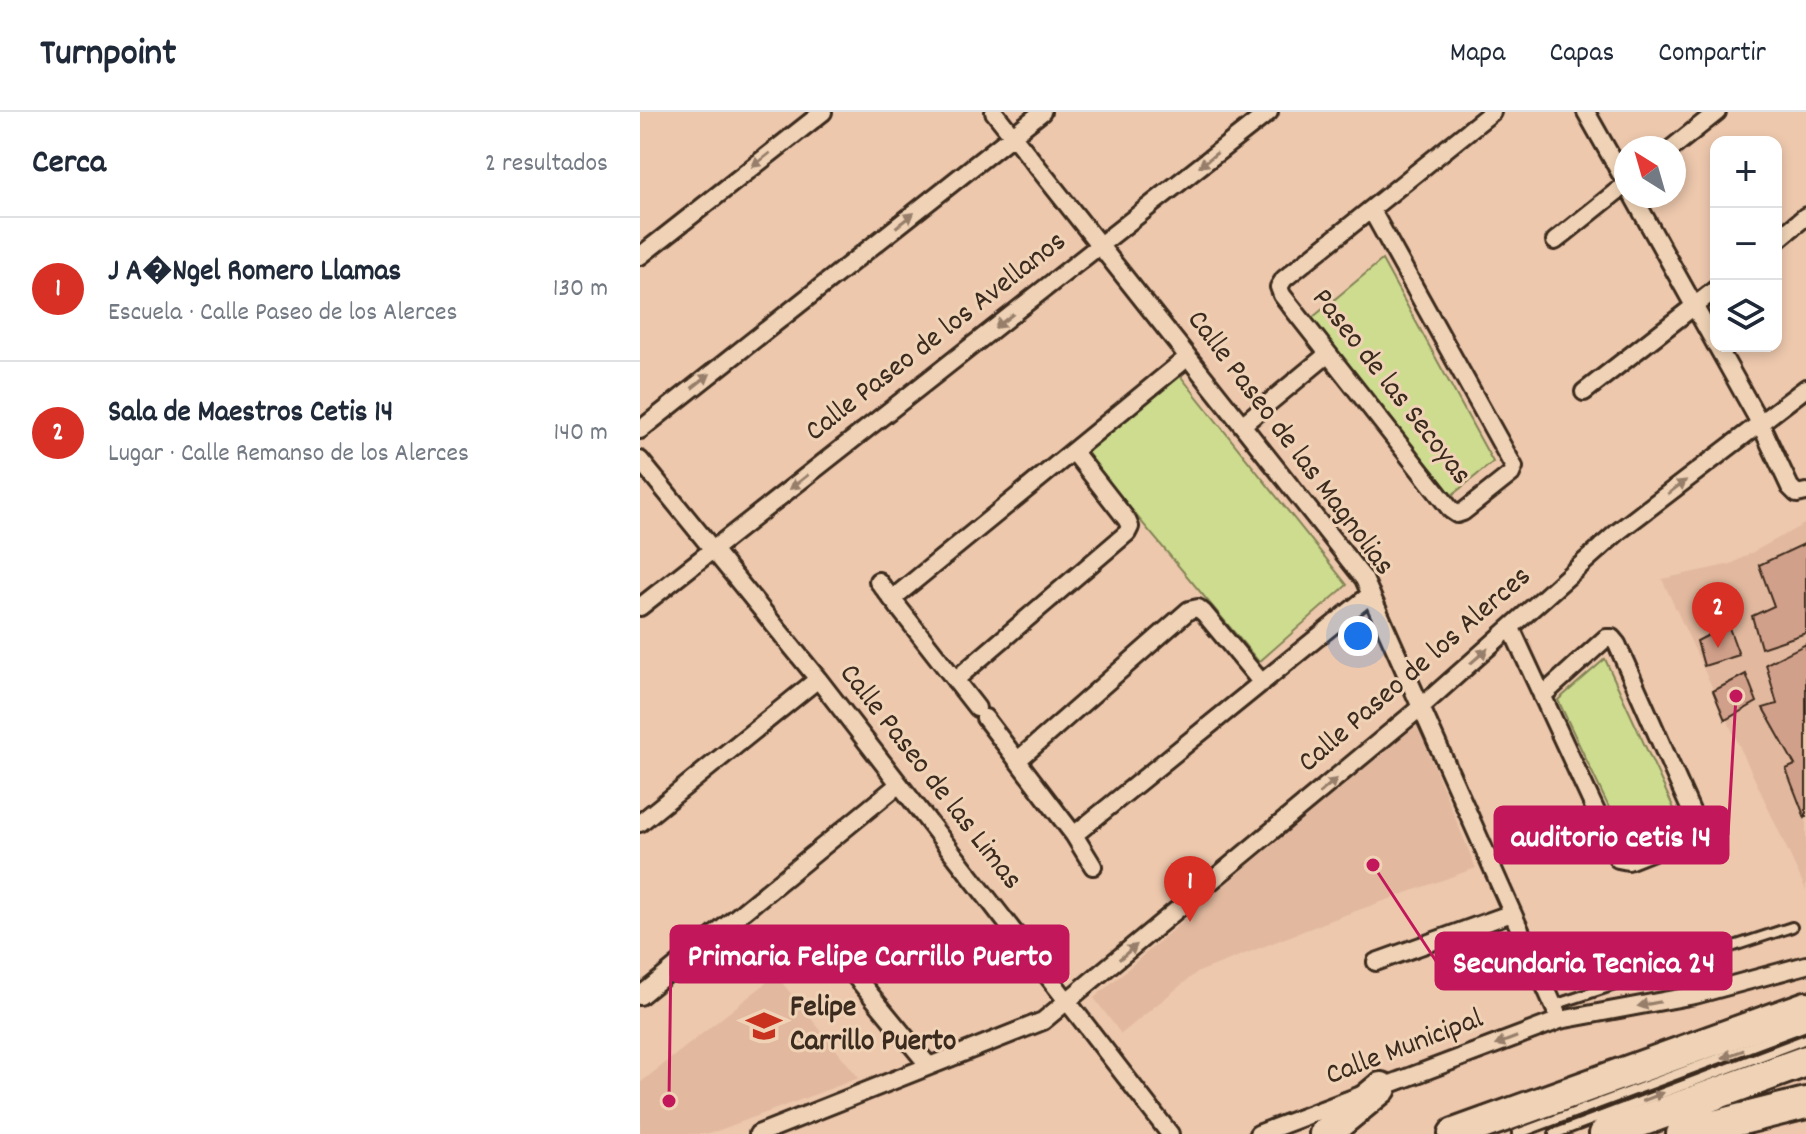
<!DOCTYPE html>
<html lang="es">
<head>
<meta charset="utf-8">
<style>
  body { margin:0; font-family:Dekko,sans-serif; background:#f2f2f3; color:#1f2937 }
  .controls { position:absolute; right:24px; top:24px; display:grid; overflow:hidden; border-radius:16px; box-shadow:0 4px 12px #0003 }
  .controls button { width:72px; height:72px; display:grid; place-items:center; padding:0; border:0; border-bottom:2px solid #e0e1e3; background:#fff; color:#1f2937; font:40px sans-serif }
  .compass { position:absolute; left:974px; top:24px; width:72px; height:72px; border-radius:50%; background:#fff; box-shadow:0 4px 12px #0003; rotate:323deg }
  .you { position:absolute; left:718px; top:524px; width:28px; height:28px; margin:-20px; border:6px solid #fff; border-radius:50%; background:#1a73e8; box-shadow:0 0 0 12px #1a73e833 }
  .badge { display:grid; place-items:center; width:52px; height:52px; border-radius:50%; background:#d93025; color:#fff; font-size:26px; font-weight:700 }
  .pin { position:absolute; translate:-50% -66px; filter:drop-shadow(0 2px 4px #0008) }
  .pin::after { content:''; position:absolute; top:42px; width:28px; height:24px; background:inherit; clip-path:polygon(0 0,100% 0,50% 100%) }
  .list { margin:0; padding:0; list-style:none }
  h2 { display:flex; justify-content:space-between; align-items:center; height:104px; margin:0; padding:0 32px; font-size:34px }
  h2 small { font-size:26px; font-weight:400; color:#747a83 }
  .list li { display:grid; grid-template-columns:52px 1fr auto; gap:24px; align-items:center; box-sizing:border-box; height:144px; padding:0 32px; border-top:2px solid #e0e1e3 }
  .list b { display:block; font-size:30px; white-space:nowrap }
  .list p { margin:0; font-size:26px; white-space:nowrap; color:#747a83 }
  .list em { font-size:26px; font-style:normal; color:#747a83 }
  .icon { flex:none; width:44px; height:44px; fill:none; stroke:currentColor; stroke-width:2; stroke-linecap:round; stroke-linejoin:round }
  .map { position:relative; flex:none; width:1166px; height:1022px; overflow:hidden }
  header { display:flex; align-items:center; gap:48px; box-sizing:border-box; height:112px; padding:0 40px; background:#fff; border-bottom:2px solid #e0e1e3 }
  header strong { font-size:38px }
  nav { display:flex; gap:44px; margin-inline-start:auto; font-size:28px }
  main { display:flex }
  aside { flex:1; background:#fff }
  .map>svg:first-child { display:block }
</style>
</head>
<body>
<header>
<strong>Turnpoint</strong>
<nav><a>Mapa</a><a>Capas</a><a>Compartir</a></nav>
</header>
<main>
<aside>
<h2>Cerca<small>2 resultados</small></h2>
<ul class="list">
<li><span class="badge">1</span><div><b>J A�Ngel Romero Llamas</b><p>Escuela · Calle Paseo de los Alerces</p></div><em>130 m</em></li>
<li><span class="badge">2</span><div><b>Sala de Maestros Cetis 14</b><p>Lugar · Calle Remanso de los Alerces</p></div><em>140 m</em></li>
</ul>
</aside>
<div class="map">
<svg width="1166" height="1022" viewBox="0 0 1166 1022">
  <rect width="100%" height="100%" fill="#edc8ad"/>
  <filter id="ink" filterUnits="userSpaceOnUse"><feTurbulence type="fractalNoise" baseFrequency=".0125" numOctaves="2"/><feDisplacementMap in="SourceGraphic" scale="16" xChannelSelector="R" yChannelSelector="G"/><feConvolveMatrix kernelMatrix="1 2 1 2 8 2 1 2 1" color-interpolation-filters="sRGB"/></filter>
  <g filter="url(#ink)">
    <!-- built -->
    <path fill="#e2b99f" d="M 1166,411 L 1166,778 L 1022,467 L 1091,452 Z
      M 775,608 L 836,756 L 702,804 L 556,861 L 481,922 L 454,886 Z
      M 136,863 L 219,966 L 69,1022 L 0,1022 L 0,971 Z"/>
    <!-- green -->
    <path fill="#cddc8f" stroke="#848356" stroke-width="2" d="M 742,148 L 853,350 L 812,383 L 672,206 Z
      M 538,261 L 707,473 L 619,550 L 443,340 Z
      M 965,547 L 1042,714 L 989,738 L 918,588 Z"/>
    <!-- building -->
    <path fill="#d1a08a" stroke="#3b2a1e" stroke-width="2" d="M 1166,431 L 1166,521 L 1121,536 L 1112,504 L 1134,494 L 1119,453 Z
      M 1088,513 L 1099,543 L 1064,554 L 1057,529 Z
      M 1166,532 L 1166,705 L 1165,706 L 1146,657 L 1155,653 L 1123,596 L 1137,592 L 1126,552 Z
      M 1106,562 L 1117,590 L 1085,608 L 1073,579 Z"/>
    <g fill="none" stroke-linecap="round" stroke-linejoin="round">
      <!-- lane casing -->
      <g stroke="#3b2a1e" stroke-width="14">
        <path id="lane" d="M 914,893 L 1152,815
          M 877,1022 L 1166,914
          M 914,1022 L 1166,927"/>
      </g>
      <!-- street casing -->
      <g stroke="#3b2a1e" stroke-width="22">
        <path id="street" d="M 354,0 L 724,467 L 920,908
          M 946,0 L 986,71
          M 1032,36 L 1077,0
          M 993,84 L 1076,233
          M 732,99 L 874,355 L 871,362 L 823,400 L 817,402 L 811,398 L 642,183 L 639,175 L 644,167 L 852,0
          M 915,129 L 986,72
          M 1136,129 L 1166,104
          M 0,144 L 183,0
          M 1077,234 L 1120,311 L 1150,375 L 1157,382 L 1166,380
          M 944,280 L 1076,177
          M 602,313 L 688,242
          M 0,318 L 402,0
          M 0,348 L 178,567 L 530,1022
          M 238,469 L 337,596
          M 252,487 L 548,245
          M 0,495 L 629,0
          M 871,516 L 978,747 L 988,749 L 1056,722 L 1060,719 L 977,532 L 972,526 L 966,526 L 902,584
          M 315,568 L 487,421 L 490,415 L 487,408 L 434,340
          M 345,606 L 434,723 L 453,754
          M 378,648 L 549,498 L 558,496 L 564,501 L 622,571
          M 0,711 L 178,567
          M 434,723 L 731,482
          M 188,831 L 289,954
          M 736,850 L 872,801
          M 0,884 L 258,673
          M 118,1022 L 403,909 L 781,595 L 979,419 L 1166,276
          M 618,1022 L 920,908 L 1055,883 L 1166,853"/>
      </g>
      <!-- highway casing -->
      <g stroke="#3b2a1e" stroke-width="36">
        <path id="highway" d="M 685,1022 L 741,976
          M 814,1022 L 1166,895
          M 965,1022 L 1166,949
          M 1042,1022 L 1166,991"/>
      </g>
      <!-- lane -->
      <use href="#lane" stroke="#f0d3b6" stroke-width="8"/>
      <!-- street -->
      <use href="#street" stroke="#f0d3b6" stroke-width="16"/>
      <!-- highway -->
      <use href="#highway" stroke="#f0d3b6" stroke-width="30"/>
    </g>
    <!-- one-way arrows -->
    <defs><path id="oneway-solid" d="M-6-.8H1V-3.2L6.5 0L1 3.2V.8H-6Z" transform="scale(2)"/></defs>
    <g fill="#967e6a">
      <use href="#oneway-solid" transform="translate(121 48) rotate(142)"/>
      <use href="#oneway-solid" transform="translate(568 48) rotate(142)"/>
      <use href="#oneway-solid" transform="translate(265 108) rotate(-38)"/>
      <use href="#oneway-solid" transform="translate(364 209) rotate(142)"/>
      <use href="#oneway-solid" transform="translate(61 269) rotate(-38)"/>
      <use href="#oneway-solid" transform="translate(159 370) rotate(142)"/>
      <use href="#oneway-solid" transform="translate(1037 375) rotate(-37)"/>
      <use href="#oneway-solid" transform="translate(839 544) rotate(-41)"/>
      <use href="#oneway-solid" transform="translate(688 674) rotate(-40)"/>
      <use href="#oneway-solid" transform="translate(488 840) rotate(-40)"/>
      <use href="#oneway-solid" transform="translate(1009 892) rotate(169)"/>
      <use href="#oneway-solid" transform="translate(866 929) rotate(159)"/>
      <use href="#oneway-solid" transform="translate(1093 942) rotate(160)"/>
      <use href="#oneway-solid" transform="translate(1013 985) rotate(-21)"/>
    </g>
  </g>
  <!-- icons -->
  <defs>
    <g id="school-bare" transform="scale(2.76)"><path d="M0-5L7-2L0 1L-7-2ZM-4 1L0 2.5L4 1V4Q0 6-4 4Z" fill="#c8321e" stroke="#f0d3b6" stroke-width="2.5" paint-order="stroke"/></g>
  </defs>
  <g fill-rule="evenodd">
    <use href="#school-bare" x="124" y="914"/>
  </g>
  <g text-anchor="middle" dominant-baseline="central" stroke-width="6" stroke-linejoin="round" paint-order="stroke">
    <!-- street labels -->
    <g font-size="30" fill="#3b2a1e" stroke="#f0d3b6">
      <text transform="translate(297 226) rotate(-38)">Calle Paseo de los Avellanos</text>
      <text transform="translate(750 276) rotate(52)">Paseo de las Secoyas</text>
      <text transform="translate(649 332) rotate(53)">Calle Paseo de las Magnolias</text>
      <text transform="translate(776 559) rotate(-41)">Calle Paseo de los Alerces</text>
      <text transform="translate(289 666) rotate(52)">Calle Paseo de las Limas</text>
      <text transform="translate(765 937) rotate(-21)">Calle Municipal</text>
    </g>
    <!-- poi labels -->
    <g font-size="30" font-weight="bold" fill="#3b2a1e" stroke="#f0d3b6" text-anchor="start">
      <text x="150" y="897">Felipe<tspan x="150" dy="34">Carrillo Puerto</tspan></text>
    </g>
  </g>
  <!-- callouts -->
  <path fill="none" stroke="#c2185b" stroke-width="3" d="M1096 584L1088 723M29 989L31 842M733 753L796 849"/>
  <g fill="#c2185b" stroke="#f0d3b6" stroke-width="3">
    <circle cx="1096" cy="584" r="8"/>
    <circle cx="29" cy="989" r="8"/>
    <circle cx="733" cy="753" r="8"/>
  </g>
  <g fill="#c2185b" stroke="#c2185b" stroke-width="3">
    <rect x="855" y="695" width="233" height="56" rx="8"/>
    <rect x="31" y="814" width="397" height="56" rx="8"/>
    <rect x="796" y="821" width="295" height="56" rx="8"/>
  </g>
  <g font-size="32" text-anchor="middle" font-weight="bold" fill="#fff">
    <text x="971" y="734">auditorio cetis 14</text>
    <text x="230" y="853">Primaria Felipe Carrillo Puerto</text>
    <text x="944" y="860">Secundaria Tecnica 24</text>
  </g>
</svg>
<div class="controls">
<button>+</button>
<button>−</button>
<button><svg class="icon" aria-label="layers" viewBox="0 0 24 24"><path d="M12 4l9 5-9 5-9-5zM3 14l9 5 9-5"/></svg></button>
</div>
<svg class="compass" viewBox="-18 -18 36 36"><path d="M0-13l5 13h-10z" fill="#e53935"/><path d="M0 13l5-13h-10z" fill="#747a83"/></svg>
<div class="you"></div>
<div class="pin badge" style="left:550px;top:810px">1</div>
<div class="pin badge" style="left:1078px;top:536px">2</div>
</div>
</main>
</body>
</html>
